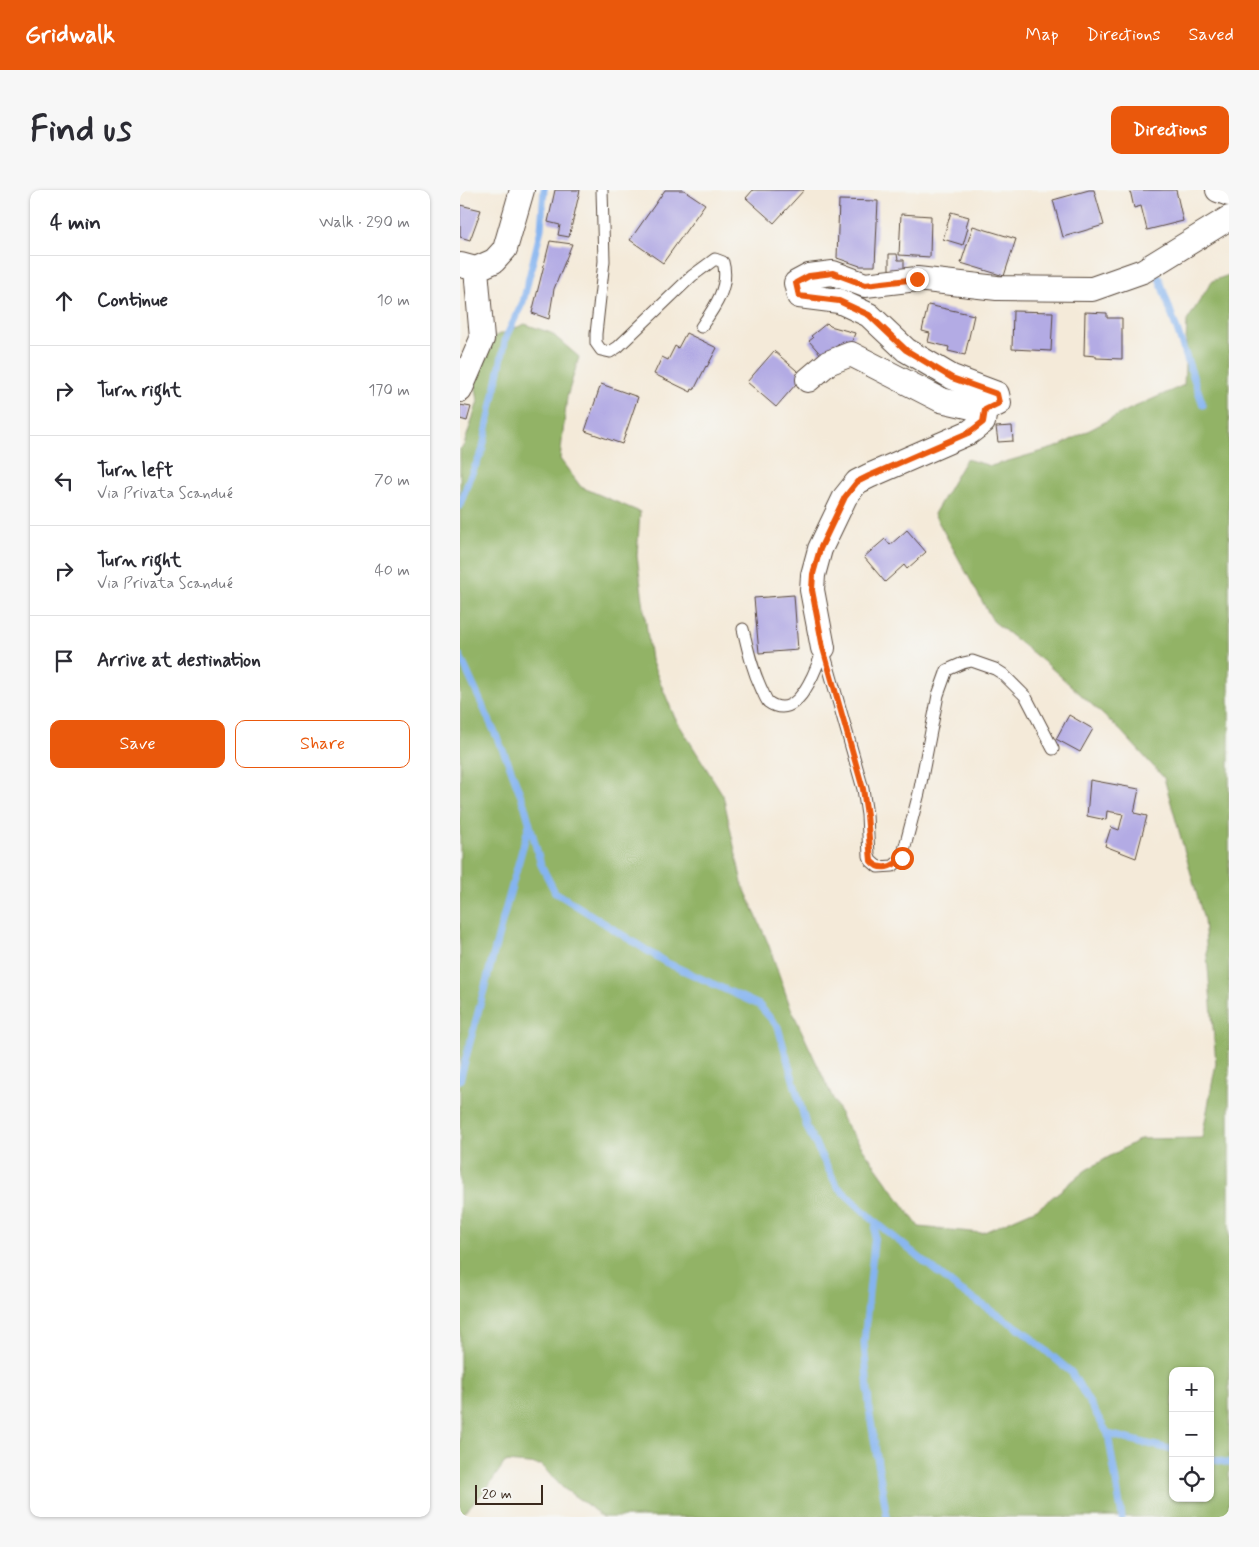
<!DOCTYPE html>
<html lang="en">
<head>
<meta charset="utf-8">
<style>
  body { margin:0; font-family:Mynerve,sans-serif; background:#f7f7f7; color:#2b2b33 }
  .controls { position:absolute; right:15px; bottom:15px; display:grid; overflow:hidden; border-radius:10px; box-shadow:0 1px 4px #0004 }
  .controls button { width:45px; height:45px; display:grid; place-items:center; padding:0; border:0; border-bottom:1px solid #e1e1e2; background:#fff; color:#2b2b33; font:25px sans-serif }
  .scale { position:absolute; left:15px; bottom:12px; width:68px; box-sizing:border-box; padding-left:5px; border:2px solid #3b2a1e; border-top:0; font-size:14px; line-height:18px; white-space:nowrap; color:#3b2a1e; -webkit-text-stroke:4px #f6f6f2; paint-order:stroke }
  .stop { position:absolute; width:15px; height:15px; margin:-11px; border:4px solid #ea580c; border-radius:50%; background:#fff }
  .stop.end { background:#ea580c; border-color:#fff; box-shadow:0 1px 5px #0008 }
  .list { margin:0; padding:0; list-style:none }
  h2 { display:flex; justify-content:space-between; align-items:center; height:65px; margin:0; padding:0 20px; font-size:21px }
  h2 small { font-size:16px; font-weight:400; color:#7c7c81 }
  .list li { display:grid; grid-template-columns:32px 1fr auto; gap:15px; align-items:center; box-sizing:border-box; height:90px; padding:0 20px; border-top:1px solid #e1e1e2 }
  .list b { display:block; font-size:19px; white-space:nowrap }
  .list p { margin:0; font-size:16px; white-space:nowrap; color:#7c7c81 }
  .list em { font-size:16px; font-style:normal; color:#7c7c81 }
  .actions { display:flex; gap:10px; padding:15px 20px }
  .actions a { flex:1; padding:11px 0; border:1px solid #ea580c; border-radius:10px; text-align:center; font-size:18px; color:#ea580c }
  .actions .main { background:#ea580c; color:#fff }
  .icon { flex:none; width:28px; height:28px; fill:none; stroke:currentColor; stroke-width:2; stroke-linecap:round; stroke-linejoin:round }
  .map { position:relative; flex:none; width:769px; height:1327px; overflow:hidden; border-radius:10px }
  header { display:flex; align-items:center; gap:30px; box-sizing:border-box; height:70px; padding:0 25px; background:#ea580c; color:#fff }
  header strong { font-size:24px }
  nav { display:flex; gap:28px; margin-inline-start:auto; font-size:18px }
  .intro { display:flex; align-items:center; justify-content:space-between; box-sizing:border-box; height:120px; padding:0 30px }
  h1 { margin:0; font-size:35px }
  .button { padding:12px 22px; border-radius:10px; background:#ea580c; color:#fff; font-size:18px; font-weight:700 }
  main { display:flex; gap:30px; padding:0 30px }
  aside { flex:1; background:#fff; border-radius:10px; box-shadow:0 1px 4px #0004 }
  .map>svg:first-child { display:block }
</style>
</head>
<body>
<header>
<strong>Gridwalk</strong>
<nav><a>Map</a><a>Directions</a><a>Saved</a></nav>
</header>
<div class="intro"><h1>Find us</h1><a class="button">Directions</a></div>
<main>
<aside>
<h2>4 min<small>Walk · 290 m</small></h2>
<ul class="list">
<li><svg class="icon" aria-label="ahead" viewBox="0 0 24 24"><path d="M12 20V5M6 11l6-6 6 6"/></svg><div><b>Continue</b></div><em>10 m</em></li>
<li><svg class="icon" aria-label="right" viewBox="0 0 24 24"><path d="M7 20v-9h11M14 6l5 5-5 5"/></svg><div><b>Turn right</b></div><em>170 m</em></li>
<li><svg class="icon" aria-label="left" viewBox="0 0 24 24"><path d="M17 20v-9H6M10 6l-5 5 5 5"/></svg><div><b>Turn left</b><p>Via Privata Scandué</p></div><em>70 m</em></li>
<li><svg class="icon" aria-label="right" viewBox="0 0 24 24"><path d="M7 20v-9h11M14 6l5 5-5 5"/></svg><div><b>Turn right</b><p>Via Privata Scandué</p></div><em>40 m</em></li>
<li><svg class="icon" aria-label="arrive" viewBox="0 0 24 24"><path d="M6 21V4h12l-3 4 3 4H6"/></svg><div><b>Arrive at destination</b></div></li>
</ul>
<div class="actions"><a class="main">Save</a><a>Share</a></div>
</aside>
<div class="map">
<svg width="769" height="1327" viewBox="0 0 769 1327">
  <rect width="100%" height="100%" fill="#f6f6f2"/>
  <filter id="ink" filterUnits="userSpaceOnUse"><feTurbulence type="fractalNoise" baseFrequency=".02" numOctaves="2"/><feDisplacementMap in="SourceGraphic" scale="10" xChannelSelector="R" yChannelSelector="G"/><feConvolveMatrix kernelMatrix="1 2 1 2 8 2 1 2 1" color-interpolation-filters="sRGB"/></filter>
  <filter id="wash" filterUnits="userSpaceOnUse"><feTurbulence type="fractalNoise" baseFrequency=".0096" numOctaves="4" result="noise"/><feDisplacementMap in="SourceGraphic" scale="20" xChannelSelector="R" yChannelSelector="G"/><feGaussianBlur stdDeviation="1.12" result="paint"/><feColorMatrix in="noise" values="0 0 0 0 0 0 0 0 0 0 0 0 0 0 0 0 0 1.4 0 .05"/><feComposite in="paint" operator="in"/></filter>
  <g filter="url(#wash)">
    <rect width="100%" height="100%" fill="#f4ead9"/>
    <!-- forest -->
    <path fill="#92b366" stroke="#666e42" fill-rule="evenodd" d="M 769,85 L 769,1327 L 142,1327 L 129,1316 L 103,1298 L 81,1275 L 45,1272 L 28,1297 L 0,1327 L 0,259 L 4,255 L 18,211 L 15,191 L 36,146 L 65,134 L 91,143 L 119,167 L 107,207 L 100,269 L 121,297 L 180,322 L 177,366 L 191,470 L 215,528 L 263,605 L 282,693 L 308,753 L 330,816 L 384,932 L 459,1037 L 522,1043 L 579,1018 L 626,980 L 680,949 L 742,948 L 756,873 L 744,730 L 704,588 L 661,541 L 588,475 L 533,431 L 474,324 L 506,269 L 531,276 L 597,257 L 668,220 L 724,195 L 727,131 L 752,91 ZM 713,1181 L 750,1181 L 750,1308 L 713,1308 Z"/>
    <g fill="none" stroke-linecap="round" stroke-linejoin="round">
      <!-- stream -->
      <path stroke="#85b4f0" stroke-width="7" d="M 699,88 L 743,215
        M 0,316 L 9,289 L 22,262 L 46,147 L 63,112 L 81,39 L 84,0
        M 0,466 L 49,574 L 65,617 L 81,675 L 95,702 L 205,772 L 299,815 L 318,837 L 347,938 L 377,996 L 413,1030 L 498,1099 L 563,1141 L 612,1183 L 648,1244 L 662,1327
        M 0,890 L 45,721 L 69,635
        M 416,1032 L 404,1153 L 410,1225 L 427,1327
        M 648,1244 L 713,1260
        M 750,1269 L 769,1273"/>
    </g>
    <g id="blocks">
      <!-- building -->
      <path fill="#b3abe4" d="M 95,0 L 120,0 L 109,47 L 98,45 L 100,35 L 88,32 Z
        M 205,0 L 224,0 L 245,14 L 203,73 L 170,50 Z
        M 293,0 L 344,0 L 314,33 L 286,8 Z
        M 629,0 L 634,0 L 644,35 L 603,47 L 593,10 Z
        M 670,0 L 716,0 L 723,31 L 687,40 L 681,16 L 674,18 Z
        M 379,10 L 418,11 L 415,76 L 400,76 L 377,68 Z
        M 0,15 L 21,20 L 10,50 L 0,47 Z
        M 491,22 L 509,27 L 506,37 L 508,38 L 503,55 L 483,49 Z
        M 441,24 L 471,26 L 470,67 L 439,65 Z
        M 513,36 L 556,49 L 544,86 L 501,73 Z
        M 90,51 L 112,54 L 94,99 L 89,129 L 72,123 Z
        M 429,64 L 437,64 L 438,70 L 444,70 L 444,83 L 429,85 Z
        M 468,115 L 514,125 L 505,165 L 488,161 L 489,157 L 468,152 L 470,143 L 462,141 Z
        M 553,121 L 593,122 L 591,161 L 552,159 Z
        M 625,122 L 647,123 L 647,128 L 662,128 L 662,169 L 636,168 L 636,166 L 624,165 Z
        M 367,133 L 370,136 L 395,143 L 391,154 L 383,151 L 363,167 L 349,151 L 353,148 L 351,146 Z
        M 226,143 L 257,158 L 247,177 L 246,176 L 234,200 L 232,199 L 231,202 L 194,184 L 202,167 L 208,170 L 215,156 L 218,158 Z
        M 314,161 L 343,186 L 316,217 L 287,192 Z
        M 141,194 L 178,207 L 162,254 L 125,241 Z
        M 0,215 L 11,217 L 7,231 L 0,229 Z
        M 552,236 L 553,251 L 538,252 L 536,237 Z
        M 447,340 L 466,362 L 447,379 L 444,375 L 425,392 L 404,367 L 425,349 L 430,355 Z
        M 334,405 L 338,460 L 299,463 L 294,408 Z
        M 609,525 L 633,539 L 620,562 L 596,549 Z
        M 630,590 L 679,599 L 674,623 L 687,626 L 676,668 L 645,656 L 651,637 L 659,640 L 663,624 L 647,621 L 646,630 L 627,626 Z"/>
    </g>
  </g>
  <g filter="url(#ink)">
    <use href="#blocks" fill-opacity="0" stroke="#57473a" stroke-width="1"/>
    <g fill="none" stroke-linecap="round" stroke-linejoin="round">
      <!-- lane casing -->
      <g stroke="#57473a" stroke-width="13">
        <path id="lane" d="M 142,0 L 144,71 L 136,144 L 136,153 L 141,160 L 150,162 L 158,157 L 232,86 L 255,69 L 263,72 C 270,96 255,117 241,137
          M 283,439 C 288,460 292,479 301,498 C 303,502 305,508 308,512 C 312,515 317,517 322,517 C 343,517 358,475 363,458
          M 363,458 L 403,599 L 407,625 L 409,666 L 411,671 L 418,677 L 433,676 L 442,668 L 459,603 L 478,505 L 487,480 L 503,473 L 512,471 L 535,479 L 543,484 L 566,507 L 593,559"/>
      </g>
      <!-- street casing -->
      <g stroke="#57473a" stroke-width="26">
        <path id="street" d="M 758,0 L 769,4
          M 1,75 L 16,79 L 34,71 L 45,59 L 62,0
          M 348,190 L 368,173 L 391,164 L 481,210 L 525,220 L 539,213 L 537,204 L 492,187 L 446,160 L 409,125 L 379,111 L 339,106 L 336,93 L 349,86 L 373,83 L 405,95 L 457,89 L 537,98 L 632,99 L 683,81 L 769,28
          M 0,200 L 22,149 L 16,79
          M 363,458 L 352,400 L 353,385 L 360,359 L 385,307 L 397,292 L 409,286 L 510,242 L 523,232 L 525,220"/>
      </g>
      <!-- lane -->
      <use href="#lane" stroke="#fff" stroke-width="11"/>
      <!-- street -->
      <use href="#street" stroke="#fff" stroke-width="24"/>
    </g>
  </g>
  <g fill="none" stroke-linecap="round" stroke-linejoin="round" filter="url(#ink)">
    <!-- route -->
    <path stroke="#ea580c" stroke-width="6" d="M 442,668 C 433,677 420,682 411,671 L 407,625 L 403,599 L 363,458 L 352,400 L 353,384 L 360,359 L 385,307 L 397,292 L 409,286 L 510,242 L 523,232 L 525,220 L 539,213 L 537,204 L 492,188 L 446,160 L 409,125 L 379,111 L 339,106 L 336,93 L 349,86 L 373,83 L 405,95 L 457,89"/>
  </g>
</svg>
<div class="controls">
<button>+</button>
<button>−</button>
<button><svg class="icon" aria-label="locate" viewBox="0 0 24 24"><circle cx="12" cy="12" r="6"/><path d="M12 2v4M12 18v4M2 12h4M18 12h4"/></svg></button>
</div>
<div class="scale">20 m</div>
<div class="stop" style="left:442px;top:668px"></div>
<div class="stop end" style="left:457px;top:89px"></div>
</div>
</main>
</body>
</html>
